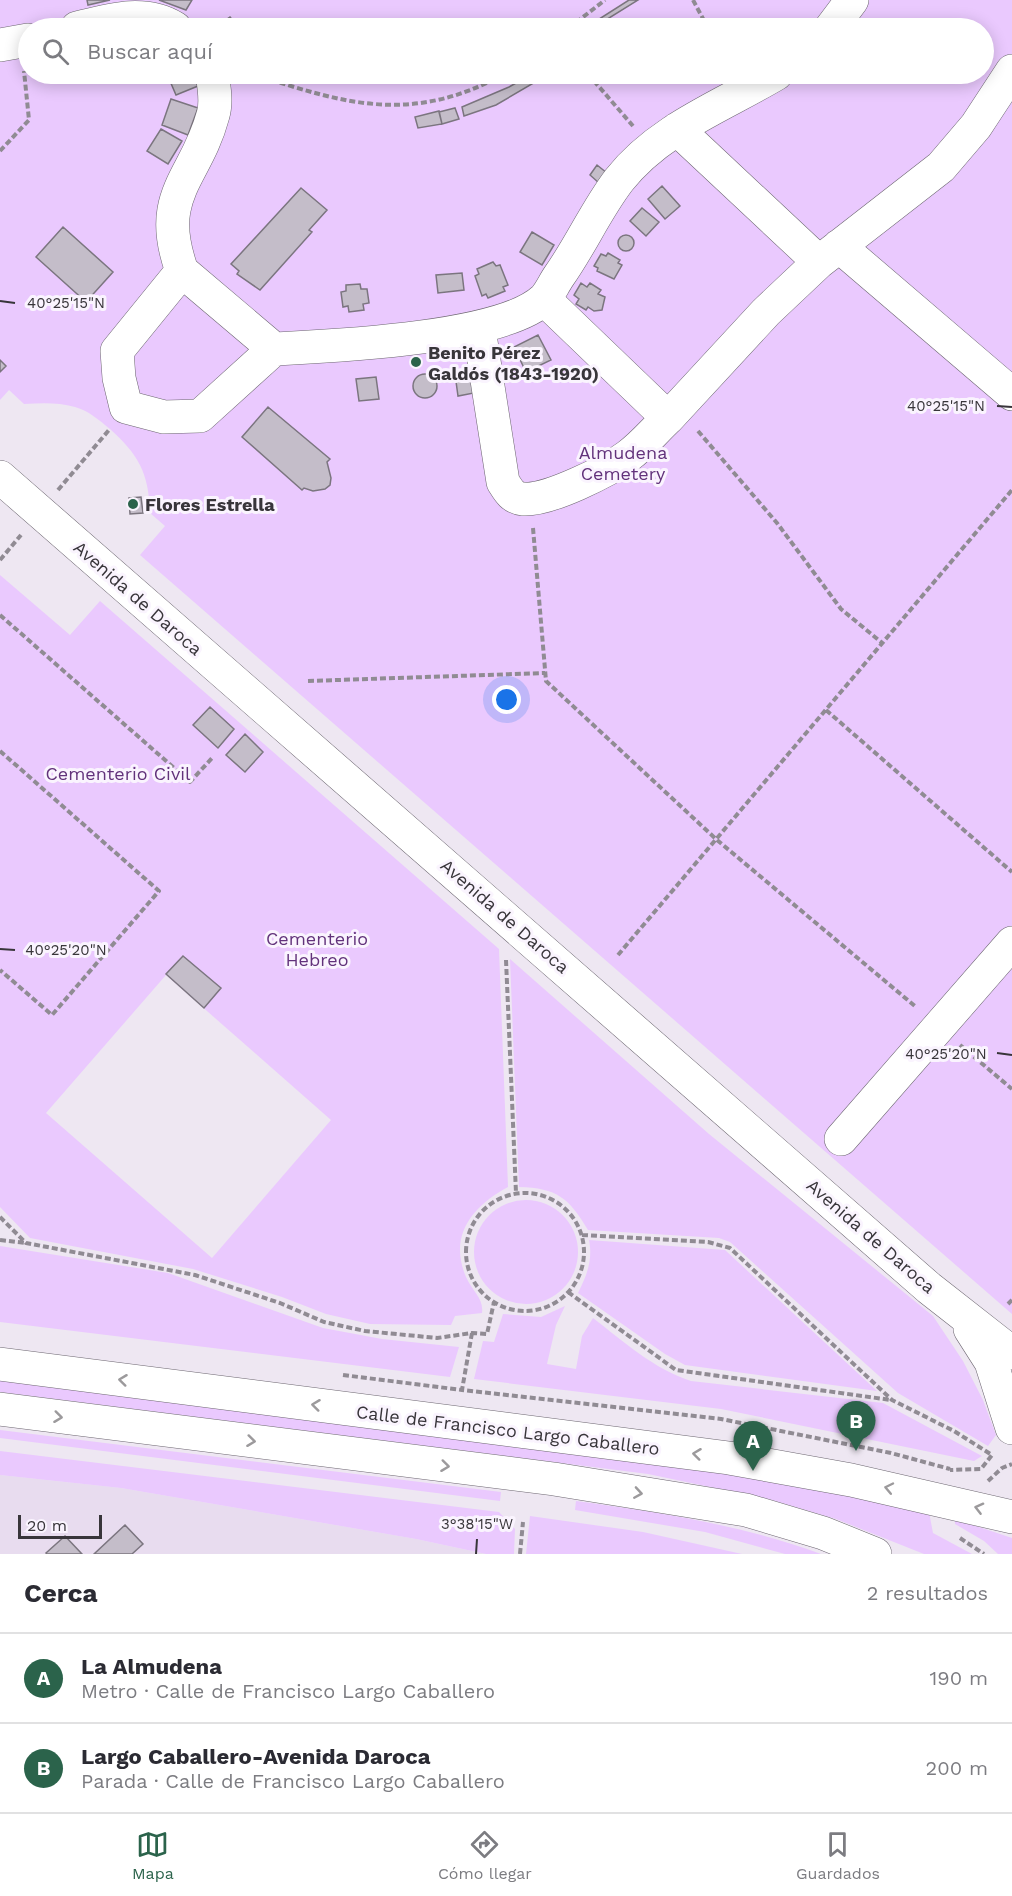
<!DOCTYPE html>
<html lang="es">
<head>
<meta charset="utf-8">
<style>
  body { margin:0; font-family:"Work Sans",sans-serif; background:#f7f7f7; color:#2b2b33 }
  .scale { position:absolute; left:18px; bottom:15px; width:84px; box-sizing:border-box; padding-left:6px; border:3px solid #38353a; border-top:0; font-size:16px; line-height:21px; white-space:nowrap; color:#38353a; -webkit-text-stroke:4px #faf4fe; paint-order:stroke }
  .you { position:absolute; left:507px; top:700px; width:21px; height:21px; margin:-15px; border:4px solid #fff; border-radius:50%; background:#1a73e8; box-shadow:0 0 0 9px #1a73e833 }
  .badge { display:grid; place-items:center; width:39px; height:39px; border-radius:50%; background:#2b634b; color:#fff; font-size:20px; font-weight:700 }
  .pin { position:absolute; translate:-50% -50px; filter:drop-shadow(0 2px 3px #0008) }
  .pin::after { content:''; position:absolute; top:32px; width:21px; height:18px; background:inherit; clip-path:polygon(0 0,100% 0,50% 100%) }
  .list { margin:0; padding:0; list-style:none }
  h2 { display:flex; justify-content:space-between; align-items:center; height:78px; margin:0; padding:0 24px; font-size:26px }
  h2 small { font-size:20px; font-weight:400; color:#7c7c81 }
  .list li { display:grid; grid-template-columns:39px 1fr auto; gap:18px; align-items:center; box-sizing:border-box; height:90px; padding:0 24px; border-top:2px solid #e1e1e2 }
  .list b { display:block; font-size:22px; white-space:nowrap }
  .list p { margin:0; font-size:20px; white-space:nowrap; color:#7c7c81 }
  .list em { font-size:20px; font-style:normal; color:#7c7c81 }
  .icon { flex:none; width:33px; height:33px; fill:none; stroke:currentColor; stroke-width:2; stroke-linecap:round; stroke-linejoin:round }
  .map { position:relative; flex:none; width:1012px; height:1554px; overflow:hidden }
  .search { position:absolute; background:#fff; box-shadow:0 3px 15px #0003; left:18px; right:18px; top:18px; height:66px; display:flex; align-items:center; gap:15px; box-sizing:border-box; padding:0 21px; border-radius:33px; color:#7c7c81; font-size:22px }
  .sheet { height:258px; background:#fff }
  nav { display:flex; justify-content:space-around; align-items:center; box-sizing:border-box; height:84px; border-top:2px solid #e1e1e2; background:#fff; font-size:16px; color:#7c7c81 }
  nav a { display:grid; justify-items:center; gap:3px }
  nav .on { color:#2b634b }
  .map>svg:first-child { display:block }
</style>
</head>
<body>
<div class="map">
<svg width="1012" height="1554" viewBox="0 0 1012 1554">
  <rect width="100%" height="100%" fill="#eee7f2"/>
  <!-- built -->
  <path fill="#e8dcef" d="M 0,1475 L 121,1488 L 416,1539 L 486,1554 L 0,1554 Z"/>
  <!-- green -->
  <path fill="#eac9fe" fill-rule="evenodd" d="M 0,0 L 1012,0 L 1012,1314 L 140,555 L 165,526 L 150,513 C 149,474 139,455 110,429 C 99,420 89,411 75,407 C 58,402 41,403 24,404 L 9,390 L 0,400 ZM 28,28 L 984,28 L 984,74 L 28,74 Z
    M 0,575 L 70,635 L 100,601 L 499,949 L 508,1187 C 473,1206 448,1235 466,1277 C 472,1291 484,1298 482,1313 L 455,1316 L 451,1325 L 370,1324 L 326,1314 L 282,1297 L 193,1269 L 30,1238 L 0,1207 ZM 166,975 L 331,1120 L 212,1258 L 46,1113 Z
    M 510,959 L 709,1134 L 933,1316 L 963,1361 L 983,1400 L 996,1435 L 988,1446 L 898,1393 L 730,1242 L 719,1238 L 588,1230 C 569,1198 557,1188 519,1187 Z
    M474 1252a52 52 0 1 1 104 0a52 52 0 1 1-104 0Z
    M 589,1240 L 725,1250 L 877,1391 L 685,1365 L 665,1354 L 578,1293 C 587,1275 593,1260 589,1240 Z
    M 0,1246 L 168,1273 L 323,1328 L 382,1339 L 459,1347 L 450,1377 L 0,1322 Z
    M 565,1306 L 556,1325 L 547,1364 L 576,1369 L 582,1336 L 593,1318 C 624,1342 654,1369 691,1381 L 883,1403 L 982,1456 L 974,1461 L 721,1409 L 474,1379 L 483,1341 L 494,1342 L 503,1314 L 541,1317 Z
    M 0,1378 L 724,1468 L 929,1512 L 933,1533 L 972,1554 L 924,1554 L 836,1519 L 772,1500 L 648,1474 L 0,1392 Z
    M 0,1430 L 501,1492 L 500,1501 L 0,1438 Z
    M 0,1451 L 499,1512 L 515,1529 L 514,1554 L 486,1554 L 416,1539 L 121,1488 L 0,1475 Z
    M 576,1501 C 658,1512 742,1525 821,1554 L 785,1554 L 705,1532 L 575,1510 Z
    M 530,1516 L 643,1532 L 742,1554 L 526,1554 Z
    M 955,1519 L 1012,1538 L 1012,1554 L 998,1554 L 984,1541 L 955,1524 Z"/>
  <!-- building -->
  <path fill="#c4bdc9" stroke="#7b757f" stroke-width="1.5" d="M 87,0 L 110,0 L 88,5 Z
    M 159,0 L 192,0 L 186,10 Z
    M 629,0 L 638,0 L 593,28 L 585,28 Z
    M 230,17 L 239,28 L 219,28 L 217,26 Z
    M 167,74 L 193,74 L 198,86 L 176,95 Z
    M 532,74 L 549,74 L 496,105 L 464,116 L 462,107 L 509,87 Z
    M 171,99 L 198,108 L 188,135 L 162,125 Z
    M 455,108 L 459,119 L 442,124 L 439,112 Z
    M 439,111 L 442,124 L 418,128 L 415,117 Z
    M 161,129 L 182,141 L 168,164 L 147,151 Z
    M 597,165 L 607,173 L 599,183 L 590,175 Z
    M 662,186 L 680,206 L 665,219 L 648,199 Z
    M 301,188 L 327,210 L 309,230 L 312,232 L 260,290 L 237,274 L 239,271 L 231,264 Z
    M 642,208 L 659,222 L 646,236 L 630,221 Z
    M 63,227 L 113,272 L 86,302 L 36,257 Z
    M 532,232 L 554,245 L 542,265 L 520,252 Z
    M618 243a8 8 0 1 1 16 0a8 8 0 1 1-16 0Z
    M 608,253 L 620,260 L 618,263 L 622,265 L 614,279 L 597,271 L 598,268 L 594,266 L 601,254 L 606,256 Z
    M 493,262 L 496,266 L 500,265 L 508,285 L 503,287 L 505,291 L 488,298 L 486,294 L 482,296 L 475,276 L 479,274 L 477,269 Z
    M 462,273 L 464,290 L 438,293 L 436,275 Z
    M 581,283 L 587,287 L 590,283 L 601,290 L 598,294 L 605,297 L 602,310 L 594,311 L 588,307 L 586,310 L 576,304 L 579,299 L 574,295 Z
    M 360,284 L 361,289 L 367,289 L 369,303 L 363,304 L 364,310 L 349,312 L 348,306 L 343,307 L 341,292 L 346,291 L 346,285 Z
    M 538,335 L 551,360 L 526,372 L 514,347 Z
    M 0,360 L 6,366 L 0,372 Z
    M 471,371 L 474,393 L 458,396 L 455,374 Z
    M413 386a12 12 0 1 1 24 0a12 12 0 1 1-24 0Z
    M 376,377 L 379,399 L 359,401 L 356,379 Z
    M 268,407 L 330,459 L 327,462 L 331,478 L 330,485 L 325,489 L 313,491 L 304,488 L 302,490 L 242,437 Z
    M 141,497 L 143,513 L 130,514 L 129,498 Z
    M 210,707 L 234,729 L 218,748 L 193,725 Z
    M 245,734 L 263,752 L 245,772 L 226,755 Z
    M 183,956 L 221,988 L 204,1008 L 166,974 Z
    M 125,1525 L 143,1544 L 132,1554 L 94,1554 Z
    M 65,1536 L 82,1554 L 47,1554 L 46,1553 Z"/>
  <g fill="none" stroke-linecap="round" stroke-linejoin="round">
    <!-- minor casing -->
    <g stroke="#6d6771" stroke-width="34">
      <path id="minor" d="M 77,28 C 109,20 144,9 175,28
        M 831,28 L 852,0
        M 0,45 L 28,40
        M 677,129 L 819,262
        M 839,246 L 1012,394
        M 182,271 C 154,194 196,179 213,115 C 217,102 214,86 212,74
        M 544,299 L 668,418 L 766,312 L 819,262 L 941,167 L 976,126 L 1012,71
        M 479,329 L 503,482 C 508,490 512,498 523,499 C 548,501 608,471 628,456 C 643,445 655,430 668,418
        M 274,349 L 200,416 L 164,417 L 126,407 L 119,378 L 117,351 L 182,271 L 274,349 C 334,346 501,339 544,299 C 550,293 554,283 559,276 C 581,245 596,210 619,180 C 659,129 722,106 776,74
        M 0,477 L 929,1288 L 1012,1353
        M 841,1139 L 1012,943
        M 970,1329 L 991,1362 L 1012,1428"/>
    </g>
    <!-- major casing -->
    <g stroke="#6d6771" stroke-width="34">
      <path id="major" d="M 0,1364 L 729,1458 L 851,1480 L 1012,1517
        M 0,1409 L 554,1479 L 746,1510 L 823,1533 L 875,1554"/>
    </g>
    <!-- path -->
    <path stroke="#908b93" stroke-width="4" stroke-dasharray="6 3" stroke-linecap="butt" d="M 693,0 L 708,28
      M 569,28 L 605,0
      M 254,74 C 346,105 414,124 504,74
      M 588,74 L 633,126
      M 0,151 L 29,120 L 24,71
      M 698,431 L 777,523 L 841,609 L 881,642
      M 58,490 L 109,430
      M 533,528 L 546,681 L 717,840 L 916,1007
      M 0,560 L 21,535
      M 0,615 L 190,782 L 213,757
      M 308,681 L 545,673
      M 826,710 L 1012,872
      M 0,751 L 159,891 L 52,1015 L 0,970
      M 618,955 L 1012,490
      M 506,960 L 516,1193
      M 960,1045 L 1012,1089
      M466 1252a59 59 0 1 1 118 0a59 59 0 1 1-118 0Z
      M 0,1217 L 26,1243 L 195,1275 L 280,1303 L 324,1322 L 365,1331 L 437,1338 L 472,1333 L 487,1334 L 494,1302
      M 582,1235 L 708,1242 L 730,1248 L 892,1400 L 954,1431 L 992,1455 L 981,1469 L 950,1470
      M 0,1240 L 26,1243
      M 568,1292 L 676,1370 L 891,1400
      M 1008,1304 L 1012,1300
      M 472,1333 L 462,1390 L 721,1419 L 891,1453 L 950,1469
      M 343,1375 L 462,1390
      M 988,1481 L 1002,1468 L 1012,1464
      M 960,1538 L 984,1554
      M 520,1554 L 523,1522"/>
    <!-- minor -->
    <use href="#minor" stroke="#fff" stroke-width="33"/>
    <!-- major -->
    <use href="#major" stroke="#fff" stroke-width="33"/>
  </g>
  <!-- one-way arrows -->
  <defs><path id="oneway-chevron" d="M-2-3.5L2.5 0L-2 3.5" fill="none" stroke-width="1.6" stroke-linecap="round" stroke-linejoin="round" transform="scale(1.5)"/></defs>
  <g stroke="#9c9a9c">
    <use href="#oneway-chevron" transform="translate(123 1380) rotate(-173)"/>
    <use href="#oneway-chevron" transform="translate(316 1405) rotate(-173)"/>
    <use href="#oneway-chevron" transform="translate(58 1417) rotate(7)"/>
    <use href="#oneway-chevron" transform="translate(251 1441) rotate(7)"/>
    <use href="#oneway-chevron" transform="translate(697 1454) rotate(-173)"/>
    <use href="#oneway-chevron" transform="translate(445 1466) rotate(7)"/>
    <use href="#oneway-chevron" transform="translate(889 1488) rotate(-168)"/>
    <use href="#oneway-chevron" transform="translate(638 1493) rotate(9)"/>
    <use href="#oneway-chevron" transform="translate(979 1508) rotate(-166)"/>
  </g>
  <!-- ticks -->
  <path fill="none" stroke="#38353a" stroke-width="2" d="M 0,301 L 15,303M 997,406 L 1012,407M 0,949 L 15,950M 997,1053 L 1012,1055M 476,1554 L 477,1539"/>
  <!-- markers -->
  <g fill="#2b634b" stroke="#faf4fe" stroke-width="2">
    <circle cx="416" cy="362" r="6"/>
    <circle cx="133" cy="504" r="6"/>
  </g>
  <g text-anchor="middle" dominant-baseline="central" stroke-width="6" stroke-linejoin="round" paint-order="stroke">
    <!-- poi labels -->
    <g font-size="18" font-weight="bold" fill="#38353a" stroke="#faf4fe" text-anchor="start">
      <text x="428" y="352">Benito Pérez<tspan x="428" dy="21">Galdós (1843-1920)</tspan></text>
      <text x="145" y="504">Flores Estrella</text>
    </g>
    <!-- park labels -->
    <g font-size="18" fill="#62327b" stroke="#faf4fe">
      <text x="623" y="452">Almudena<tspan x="623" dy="21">Cemetery</tspan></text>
      <text x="118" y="773">Cementerio Civil</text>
      <text x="317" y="938">Cementerio<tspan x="317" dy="21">Hebreo</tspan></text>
    </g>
    <!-- street labels -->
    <g font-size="18" fill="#38353a" stroke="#faf4fe">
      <text transform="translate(138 598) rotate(41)">Avenida de Daroca</text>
      <text transform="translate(505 916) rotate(41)">Avenida de Daroca</text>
      <text transform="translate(871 1236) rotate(41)">Avenida de Daroca</text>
      <text transform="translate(508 1430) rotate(7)">Calle de Francisco Largo Caballero</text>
    </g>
  </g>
  <g font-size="15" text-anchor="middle" fill="#38353a" stroke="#faf4fe" stroke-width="6" stroke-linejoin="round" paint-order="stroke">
    <text x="66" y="308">40°25'15"N</text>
    <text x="946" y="411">40°25'15"N</text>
    <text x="66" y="955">40°25'20"N</text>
    <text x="946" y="1059">40°25'20"N</text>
    <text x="477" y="1529">3°38'15"W</text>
  </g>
</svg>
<div class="scale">20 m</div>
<div class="you"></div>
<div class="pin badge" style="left:753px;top:1471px">A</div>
<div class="pin badge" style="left:856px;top:1451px">B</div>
<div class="search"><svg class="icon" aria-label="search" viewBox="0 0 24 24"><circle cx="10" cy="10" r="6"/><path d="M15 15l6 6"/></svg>Buscar aquí</div>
</div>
<section class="sheet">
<h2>Cerca<small>2 resultados</small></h2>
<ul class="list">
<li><span class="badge">A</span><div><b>La Almudena</b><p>Metro · Calle de Francisco Largo Caballero</p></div><em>190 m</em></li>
<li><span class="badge">B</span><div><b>Largo Caballero-Avenida Daroca</b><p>Parada · Calle de Francisco Largo Caballero</p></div><em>200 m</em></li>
</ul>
</section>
<nav>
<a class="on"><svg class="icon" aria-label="map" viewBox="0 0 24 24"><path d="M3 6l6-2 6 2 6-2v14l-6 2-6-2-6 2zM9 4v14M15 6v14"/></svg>Mapa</a>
<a><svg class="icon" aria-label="directions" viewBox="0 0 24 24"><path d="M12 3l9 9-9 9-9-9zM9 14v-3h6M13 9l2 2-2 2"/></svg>Cómo llegar</a>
<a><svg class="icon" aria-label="saved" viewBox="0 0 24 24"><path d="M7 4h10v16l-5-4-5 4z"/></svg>Guardados</a>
</nav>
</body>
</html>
